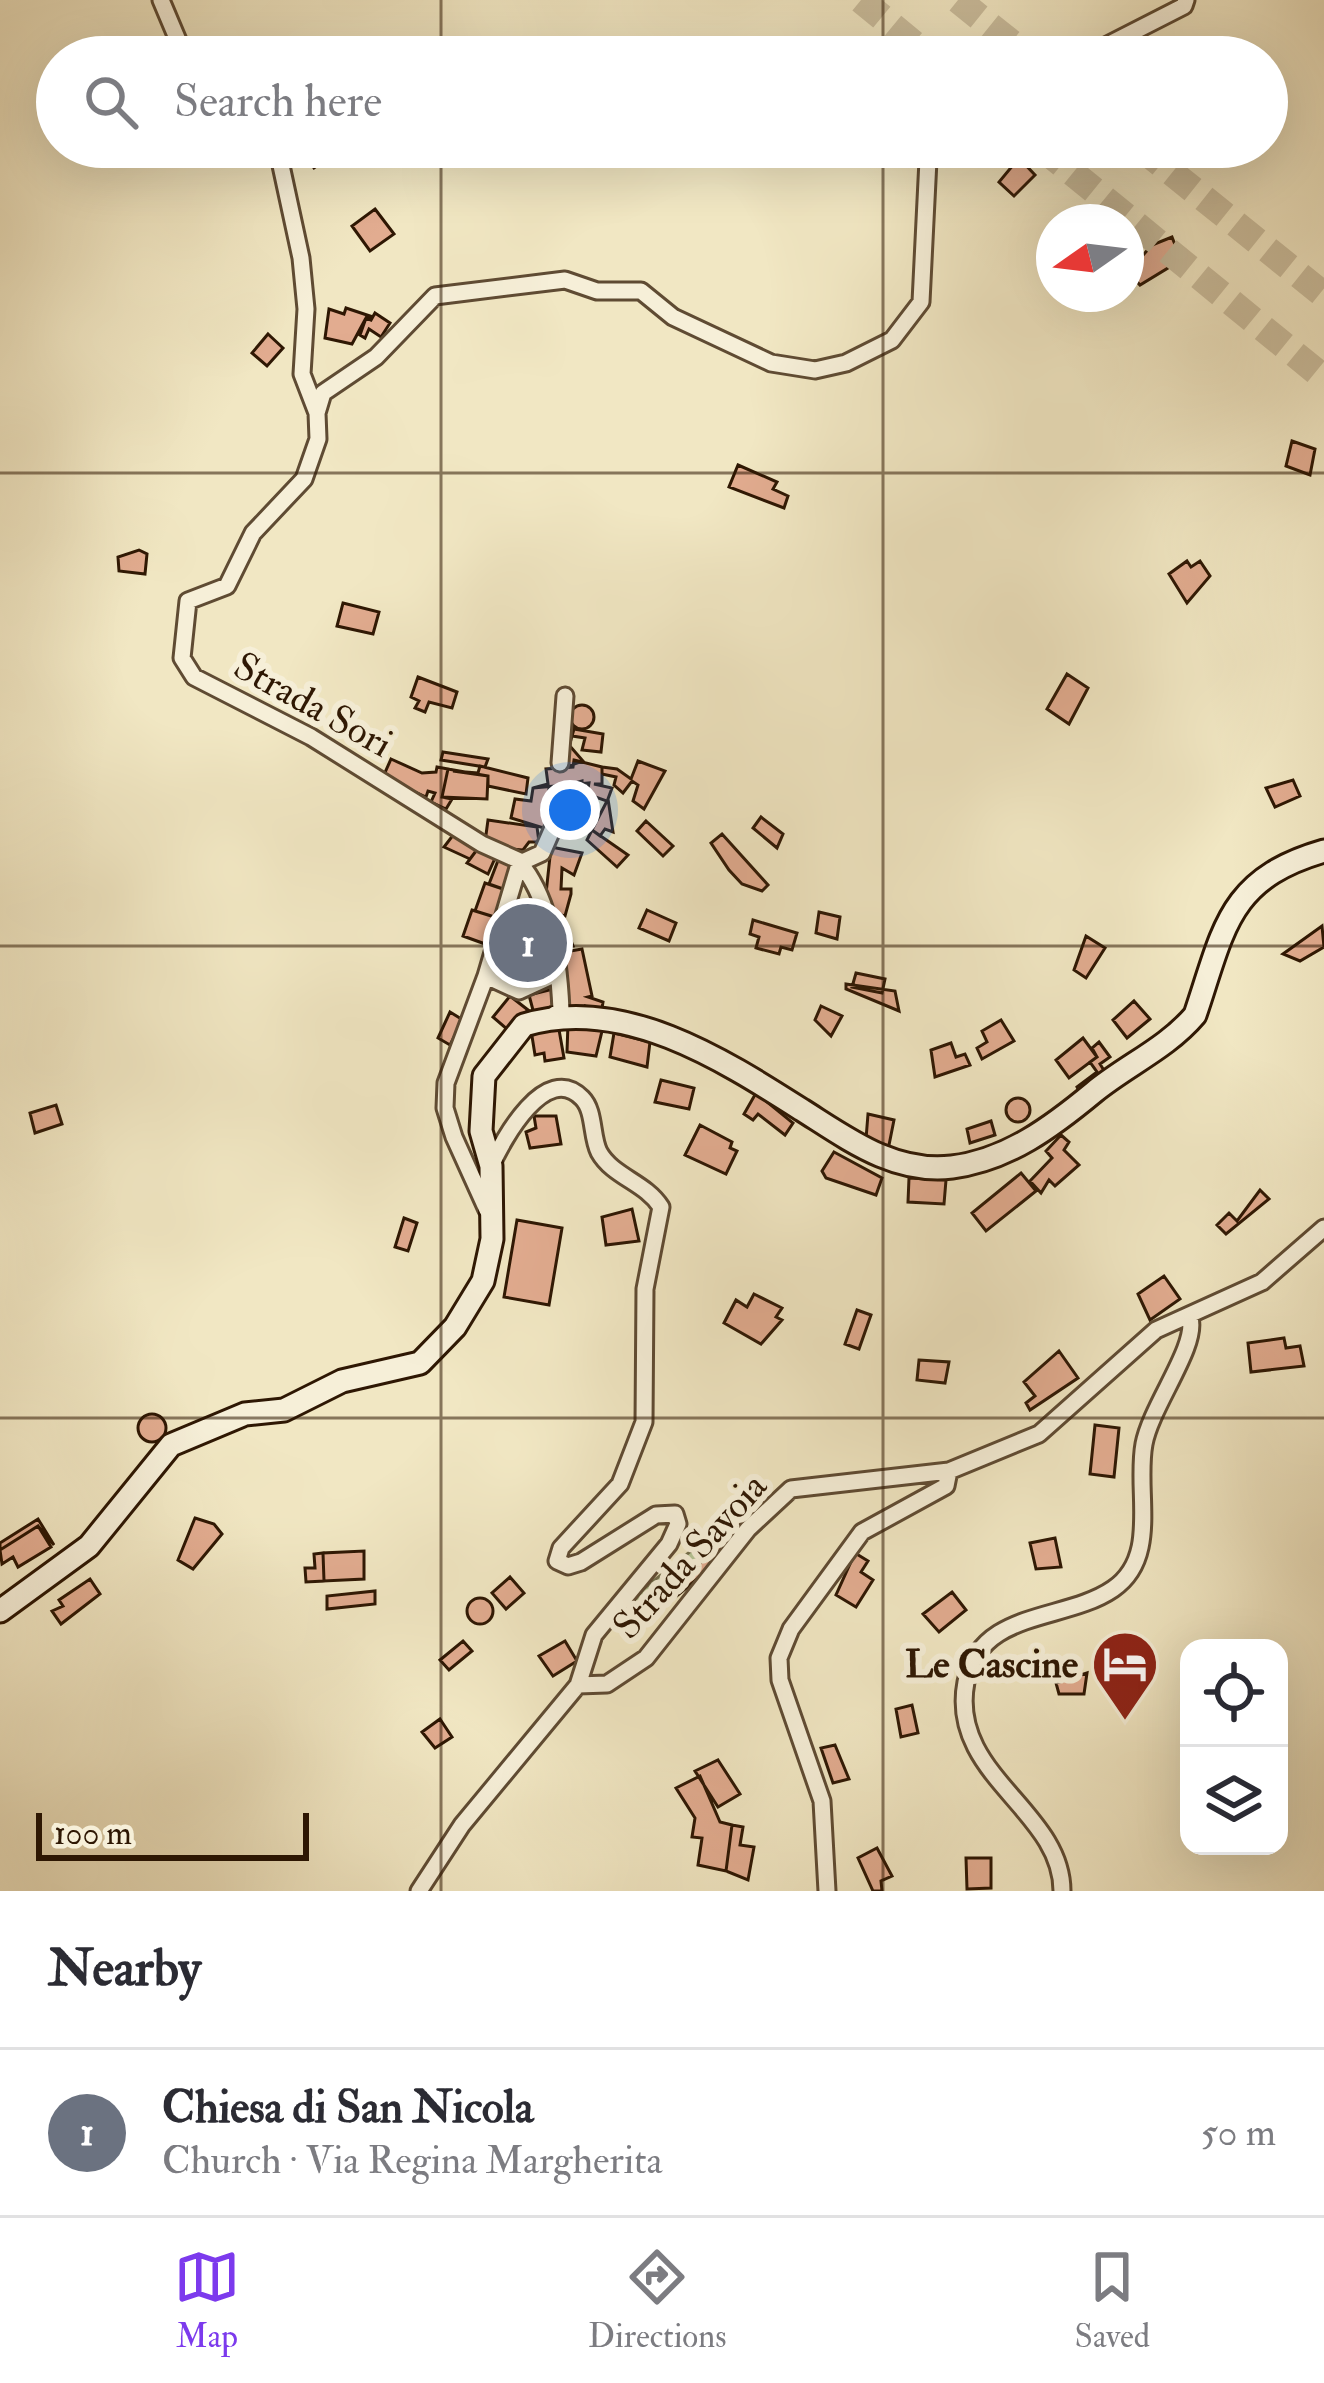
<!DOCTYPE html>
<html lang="en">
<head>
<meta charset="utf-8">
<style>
  body { margin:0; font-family:"IM FELL Double Pica",serif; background:#f7f7f7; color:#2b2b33 }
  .controls { position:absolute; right:36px; bottom:36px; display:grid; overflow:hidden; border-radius:24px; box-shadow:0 12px 48px #0002 }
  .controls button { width:108px; height:108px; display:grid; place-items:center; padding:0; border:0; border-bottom:3px solid #e1e1e2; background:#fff; color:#2b2b33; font:60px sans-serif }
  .compass { position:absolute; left:1036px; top:204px; width:108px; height:108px; border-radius:50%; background:#fff; box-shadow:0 12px 48px #0002; rotate:256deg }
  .scale { position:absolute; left:36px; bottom:30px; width:273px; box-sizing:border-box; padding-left:12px; border:6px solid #2e1703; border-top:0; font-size:33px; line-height:42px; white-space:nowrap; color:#2e1703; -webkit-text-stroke:9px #f6efd8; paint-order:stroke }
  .you { position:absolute; left:570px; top:810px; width:42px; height:42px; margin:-30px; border:9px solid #fff; border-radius:50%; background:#1a73e8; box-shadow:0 0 0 18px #1a73e833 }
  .badge { display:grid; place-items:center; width:78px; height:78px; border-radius:50%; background:#7c3aed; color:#fff; font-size:39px; font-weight:700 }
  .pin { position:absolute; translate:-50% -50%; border:6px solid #fff; box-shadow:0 3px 12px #0006 }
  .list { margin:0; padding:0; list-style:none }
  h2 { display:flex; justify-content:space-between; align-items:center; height:156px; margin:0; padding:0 48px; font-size:51px }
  h2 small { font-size:39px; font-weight:400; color:#7c7c81 }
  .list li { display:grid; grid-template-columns:78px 1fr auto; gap:36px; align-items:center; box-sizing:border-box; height:168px; padding:0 48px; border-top:3px solid #e1e1e2 }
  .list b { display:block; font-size:45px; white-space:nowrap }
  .list p { margin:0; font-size:39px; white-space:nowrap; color:#7c7c81 }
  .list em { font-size:39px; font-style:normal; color:#7c7c81 }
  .icon { flex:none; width:66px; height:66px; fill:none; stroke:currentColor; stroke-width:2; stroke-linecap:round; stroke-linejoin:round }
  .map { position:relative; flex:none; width:1324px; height:1891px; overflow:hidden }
  .search { position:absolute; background:#fff; box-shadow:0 12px 48px #0002; left:36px; right:36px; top:36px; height:132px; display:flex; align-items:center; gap:30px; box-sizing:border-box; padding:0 42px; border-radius:66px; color:#7c7c81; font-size:45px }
  .sheet { height:324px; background:#fff }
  nav { display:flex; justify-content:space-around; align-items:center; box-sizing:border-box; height:168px; border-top:3px solid #e1e1e2; background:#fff; font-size:33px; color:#7c7c81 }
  nav a { display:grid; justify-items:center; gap:6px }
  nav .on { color:#7c3aed }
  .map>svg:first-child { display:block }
</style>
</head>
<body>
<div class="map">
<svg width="1324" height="1891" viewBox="0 0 1324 1891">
  <rect width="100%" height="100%" fill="#f1e7c3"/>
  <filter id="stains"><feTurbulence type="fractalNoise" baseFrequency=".00167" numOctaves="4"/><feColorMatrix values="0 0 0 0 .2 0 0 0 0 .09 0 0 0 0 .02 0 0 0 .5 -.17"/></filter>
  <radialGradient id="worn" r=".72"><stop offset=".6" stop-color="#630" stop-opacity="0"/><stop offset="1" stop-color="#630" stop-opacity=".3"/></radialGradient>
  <!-- green -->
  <path fill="#b6c696" stroke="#726e4c" stroke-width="3" d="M 718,1517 L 736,1529 L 713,1566 L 646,1621 L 632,1598 L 696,1547 Z"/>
  <!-- building -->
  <path fill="#e2ac90" stroke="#2e1703" stroke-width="3" d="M 307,147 L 333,147 L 337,151 L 314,168 L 302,151 Z
    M 1019,158 L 1035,175 L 1014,196 L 999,182 Z
    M 375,209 L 394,234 L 370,251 L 352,226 Z
    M 1172,237 L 1181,260 L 1140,285 L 1128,272 L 1152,245 Z
    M 346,308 L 373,317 L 366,318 L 352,344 L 325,338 L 329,309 L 344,314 Z
    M 375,313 L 390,323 L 381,337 L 369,329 L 365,338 L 360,335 L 366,318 L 371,320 Z
    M 268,334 L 283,348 L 267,366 L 252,353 Z
    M 1292,441 L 1315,449 L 1310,475 L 1286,466 Z
    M 738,465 L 777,482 L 773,489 L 788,496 L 784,508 L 729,487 Z
    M 139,550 L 147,554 L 145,574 L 119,571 L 118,557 Z
    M 1187,561 L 1191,567 L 1200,561 L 1210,576 L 1187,603 L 1169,574 Z
    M 343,603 L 379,612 L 373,634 L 337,626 Z
    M 1067,674 L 1088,688 L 1069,724 L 1047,709 Z
    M 418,677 L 457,692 L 452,708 L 429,702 L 425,712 L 415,708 L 419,701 L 411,697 Z
    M570 717a12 12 0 1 1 24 0a12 12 0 1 1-24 0Z
    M 574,729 L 603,734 L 601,752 L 582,750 L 585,738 L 572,736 L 569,745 L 583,761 L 563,768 Z
    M 443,752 L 488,759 L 485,767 L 441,760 Z
    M 391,759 L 422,773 L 436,772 L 437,767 L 448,769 L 442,797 L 452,799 L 446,809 L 431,802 L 435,793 L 428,791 L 426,797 L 383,777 Z
    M 574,760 L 602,767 L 602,784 L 594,784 L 612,788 L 608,799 L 613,832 L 605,829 L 600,836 L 592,830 L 607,801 L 593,796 L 583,816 L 589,783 L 533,788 L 548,784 L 546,769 L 573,767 Z
    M 638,761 L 665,771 L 644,809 L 633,801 L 638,785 L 632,781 L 623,793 L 614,785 L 616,777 L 602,774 L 602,767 L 617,769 L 631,779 Z
    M 480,766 L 528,778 L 526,794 L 488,786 L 488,776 L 453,771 L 478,773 Z
    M 448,769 L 488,776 L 487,799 L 442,797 Z
    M 1293,780 L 1300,796 L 1275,807 L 1266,788 Z
    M 582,781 L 582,797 L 550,799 L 549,790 Z
    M 548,786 L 556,806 L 547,808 L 550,830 L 511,818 L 515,799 L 531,801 L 533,788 Z
    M 582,797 L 581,815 L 556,818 L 554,800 Z
    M 761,817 L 783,834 L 777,848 L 753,828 Z
    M 488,820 L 537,827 L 539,842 L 529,842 L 523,850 L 499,848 L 485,842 Z
    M 646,821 L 673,846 L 663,856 L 637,831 Z
    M 457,830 L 479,847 L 470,859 L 444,847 Z
    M 592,830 L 628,855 L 617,867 L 587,840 Z
    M 722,834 L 768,885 L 762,891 L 742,884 L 729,870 L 711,843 Z
    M 479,847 L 496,856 L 488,874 L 467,863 Z
    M 551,847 L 582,853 L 574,875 L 562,868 L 561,889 L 571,889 L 571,894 L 565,916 L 561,915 L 573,946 L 555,948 L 545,903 Z
    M 499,858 L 516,864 L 506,890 L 489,884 Z
    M 485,883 L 506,890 L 498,918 L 475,911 Z
    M 520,902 L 542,905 L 548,949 L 540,971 L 521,983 L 513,971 L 500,969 L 503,952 L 508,952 L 504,931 L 509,905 Z
    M 472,910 L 498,918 L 488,945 L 463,936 Z
    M 647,910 L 676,923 L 669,941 L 639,928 Z
    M 819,912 L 840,917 L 837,939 L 816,933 Z
    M 753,920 L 797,933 L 792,950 L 781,947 L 779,954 L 756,948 L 759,937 L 750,934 Z
    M 1322,926 L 1324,947 L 1300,961 L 1283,954 Z
    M 1086,936 L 1105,948 L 1086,978 L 1074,970 Z
    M 582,949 L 592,996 L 588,997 L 603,1002 L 601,1014 L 585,1006 L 582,1012 L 568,1008 L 559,953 Z
    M 856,973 L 885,979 L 882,993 L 852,987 Z
    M 846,984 L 895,991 L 899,1011 L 846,989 Z
    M 553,989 L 557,1009 L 534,1014 L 529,995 Z
    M 510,996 L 528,1010 L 508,1030 L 493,1017 Z
    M 1134,1001 L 1150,1019 L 1127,1038 L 1113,1020 Z
    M 821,1006 L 842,1016 L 831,1036 L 815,1020 Z
    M 450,1012 L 463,1020 L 450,1045 L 438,1038 Z
    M 1001,1020 L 1014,1041 L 982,1059 L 977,1048 L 987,1042 L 982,1031 Z
    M 568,1023 L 602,1031 L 596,1056 L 567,1052 Z
    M 558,1024 L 564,1058 L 545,1061 L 544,1053 L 535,1055 L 531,1030 Z
    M 614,1033 L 650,1042 L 647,1067 L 610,1057 Z
    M 1083,1038 L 1097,1057 L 1069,1078 L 1056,1060 Z
    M 1099,1042 L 1110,1057 L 1100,1064 L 1105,1072 L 1079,1091 L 1077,1087 L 1097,1072 L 1090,1062 L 1097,1057 L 1092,1048 Z
    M 951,1043 L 956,1057 L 965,1054 L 970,1065 L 935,1077 L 931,1050 Z
    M 661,1080 L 694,1088 L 689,1109 L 655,1102 Z
    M 756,1093 L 793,1123 L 785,1135 L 758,1114 L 753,1120 L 744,1114 Z
    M1006 1110a12 12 0 1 1 24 0a12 12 0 1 1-24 0Z
    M 56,1105 L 62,1124 L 35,1133 L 30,1113 Z
    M 868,1114 L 894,1120 L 888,1150 L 866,1139 Z
    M 534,1116 L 556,1116 L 561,1144 L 530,1148 L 526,1132 L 536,1128 Z
    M 991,1121 L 995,1135 L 970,1143 L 967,1129 Z
    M 700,1125 L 732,1142 L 730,1148 L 737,1151 L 726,1174 L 685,1155 Z
    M 1061,1135 L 1069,1142 L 1064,1150 L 1079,1165 L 1055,1186 L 1049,1180 L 1041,1193 L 1030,1181 L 1052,1158 L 1046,1151 Z
    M 834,1152 L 882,1178 L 876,1195 L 826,1178 L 822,1171 Z
    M 1021,1173 L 1036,1191 L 986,1231 L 972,1213 Z
    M 909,1178 L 946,1180 L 944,1204 L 908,1202 Z
    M 1260,1190 L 1269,1199 L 1226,1234 L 1217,1225 L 1229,1213 L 1237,1221 Z
    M 632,1209 L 639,1241 L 606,1245 L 602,1217 Z
    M 404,1218 L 417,1223 L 408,1251 L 395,1247 Z
    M 517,1220 L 562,1228 L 549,1305 L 504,1297 Z
    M 1164,1276 L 1180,1299 L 1150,1320 L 1138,1294 Z
    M 754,1294 L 782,1308 L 776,1317 L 782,1320 L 761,1344 L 724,1323 L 736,1300 L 747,1307 Z
    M 857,1310 L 871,1315 L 859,1349 L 845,1344 Z
    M 1284,1338 L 1286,1348 L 1300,1346 L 1304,1366 L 1251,1372 L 1248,1343 Z
    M 1059,1351 L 1078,1378 L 1030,1410 L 1026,1403 L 1035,1396 L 1024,1382 Z
    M 919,1360 L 949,1362 L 945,1383 L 917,1380 Z
    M138 1428a14 14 0 1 1 28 0a14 14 0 1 1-28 0Z
    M 1095,1425 L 1119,1428 L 1114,1477 L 1090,1474 Z
    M 195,1518 L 214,1524 L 222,1534 L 193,1569 L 178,1560 Z
    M 38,1519 L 54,1545 L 38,1526 L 0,1550 L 0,1543 Z
    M 728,1524 L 735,1528 L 713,1566 L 646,1621 L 638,1610 L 705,1559 Z
    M 38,1526 L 51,1547 L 18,1567 L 13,1557 L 2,1564 L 0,1550 Z
    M 1055,1538 L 1061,1567 L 1036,1569 L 1030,1543 Z
    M 364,1551 L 364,1579 L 324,1581 L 323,1553 Z
    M 323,1553 L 324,1581 L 306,1582 L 305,1568 L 315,1568 L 314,1554 Z
    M 855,1553 L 868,1561 L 861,1572 L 873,1580 L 856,1607 L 836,1595 Z
    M 510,1577 L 524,1593 L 506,1609 L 492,1593 Z
    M 90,1579 L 100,1594 L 61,1624 L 52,1611 L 63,1606 L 59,1600 Z
    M 375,1591 L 375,1604 L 327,1609 L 327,1596 Z
    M 952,1592 L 966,1610 L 939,1632 L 923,1614 Z
    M467 1611a13 13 0 1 1 26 0a13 13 0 1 1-26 0Z
    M 463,1641 L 472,1651 L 449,1670 L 440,1660 Z
    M 565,1641 L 577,1661 L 553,1676 L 539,1656 Z
    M 1087,1673 L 1084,1694 L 1059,1694 L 1056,1683 Z
    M 912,1705 L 918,1733 L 901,1737 L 896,1709 Z
    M 440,1719 L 452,1737 L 435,1748 L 422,1732 Z
    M 835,1745 L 849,1779 L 833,1783 L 821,1748 Z
    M 718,1760 L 740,1794 L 718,1807 L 695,1771 Z
    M 700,1776 L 720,1822 L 732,1825 L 726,1871 L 698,1865 L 702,1838 L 692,1837 L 695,1818 L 676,1788 Z
    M 732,1825 L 743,1827 L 740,1845 L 754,1847 L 748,1880 L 726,1871 Z
    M 877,1848 L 892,1876 L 881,1881 L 882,1891 L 873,1891 L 858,1858 Z
    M 966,1858 L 991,1858 L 991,1888 L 967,1889 Z"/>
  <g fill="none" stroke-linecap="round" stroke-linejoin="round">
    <!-- highway-tunnel -->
    <path stroke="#cabd9d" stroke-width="27" stroke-dasharray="27 14" stroke-linecap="butt" d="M 861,0 L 930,57
      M 958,0 L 1029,57
      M 1041,147 L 1324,378
      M 1140,147 L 1324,295"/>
    <!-- street casing -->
    <g stroke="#5f4b33" stroke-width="21">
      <path id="street" d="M 161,0 L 185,57
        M 1084,57 L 1184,6 L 1186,0
        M 277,147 L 301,258 L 306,309 L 302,374 L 317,413 L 318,439 L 304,479 L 253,533 L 227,586 L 188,601 L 182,658 L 194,677 L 311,737 L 482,844 L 520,861 L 486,976 L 446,1083 L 445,1108 L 454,1137 L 487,1210
        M 317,413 L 323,393 L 376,357 L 435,296 L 565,280 L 597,291 L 641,291 L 673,317 L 771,363 L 815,370 L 846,363 L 892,340 L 921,302 L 928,160 L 935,147
        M 560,763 L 565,696
        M 486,976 L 519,991 L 556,974
        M 551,1017 L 561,1010 C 559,963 551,900 520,863 L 542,853 L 556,821
        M 578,1685 L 607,1684 L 646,1658 L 748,1529 L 791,1489 L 949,1471 L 1039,1434 L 1156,1330 L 1262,1282 L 1324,1228
        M 419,1891 L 462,1825 L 578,1685 L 594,1635 L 669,1544 L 678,1524 L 675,1514 L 656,1515 L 581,1562 L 568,1566 L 557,1561 L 561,1548 L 620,1484 L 644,1422 L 645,1289 L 661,1207 C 645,1182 613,1177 599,1152 C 591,1136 595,1111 582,1098 C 546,1061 503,1139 491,1166
        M 827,1891 L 822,1801 L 780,1680 L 779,1658 L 791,1629 L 862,1532 L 946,1486 L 949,1471
        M 1062,1891 C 1062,1810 948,1775 966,1682 C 980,1609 1065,1622 1113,1589 C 1160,1557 1135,1492 1144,1444 C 1151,1406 1198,1346 1190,1318"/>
    </g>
    <!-- secondary casing -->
    <g stroke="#2e1703" stroke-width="27">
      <path id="secondary" d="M 0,1611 L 89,1546 L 171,1445 L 245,1414 L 284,1410 L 342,1381 L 420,1363 L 455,1327 L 483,1281 L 492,1239 L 491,1166 L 481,1131 L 484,1076 L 524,1025 C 622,995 722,1059 802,1110 C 848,1139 894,1174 952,1167 C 1008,1160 1053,1126 1094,1092 C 1127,1065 1167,1048 1195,1015 C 1224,930 1227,879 1324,851"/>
    </g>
    <!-- street -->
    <use href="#street" stroke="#f6efd8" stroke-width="15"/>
    <!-- secondary -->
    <use href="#secondary" stroke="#f6efd8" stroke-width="21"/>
  </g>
  <!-- grid -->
  <path fill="none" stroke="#2e1703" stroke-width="3" stroke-opacity="0.55" d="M 441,0 L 441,57M 883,0 L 883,57M 441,147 L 441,1891M 883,147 L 883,1891M 0,473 L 1324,473M 0,946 L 1324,946M 0,1418 L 1324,1418"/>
  <!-- icons -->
  <defs>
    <g id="hotel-pin" transform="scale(3.45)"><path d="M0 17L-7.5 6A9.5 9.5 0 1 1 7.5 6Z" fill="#8f2418" stroke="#f6efd8"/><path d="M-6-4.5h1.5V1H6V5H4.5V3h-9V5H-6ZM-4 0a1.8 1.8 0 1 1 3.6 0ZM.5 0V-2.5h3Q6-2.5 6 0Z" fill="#fff"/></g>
  </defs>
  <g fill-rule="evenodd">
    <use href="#hotel-pin" x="1125" y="1664"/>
  </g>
  <g text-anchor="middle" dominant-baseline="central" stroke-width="12" stroke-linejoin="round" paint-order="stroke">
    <!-- street labels -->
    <g font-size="39" fill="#2e1703" stroke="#f6efd8">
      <text transform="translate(313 705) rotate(29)">Strada Sori</text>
      <text transform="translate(690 1556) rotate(-48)">Strada Savoia</text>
    </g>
    <!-- poi labels -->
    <g font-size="39" font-weight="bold" fill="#2e1703" stroke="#f6efd8" text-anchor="end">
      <text x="1078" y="1664">Le Cascine</text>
    </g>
  </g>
  <rect width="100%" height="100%" filter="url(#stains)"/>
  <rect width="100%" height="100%" fill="url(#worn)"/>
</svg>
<div class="controls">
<button><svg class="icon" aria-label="locate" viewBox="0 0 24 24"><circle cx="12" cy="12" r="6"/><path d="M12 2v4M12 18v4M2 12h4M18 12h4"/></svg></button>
<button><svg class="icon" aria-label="layers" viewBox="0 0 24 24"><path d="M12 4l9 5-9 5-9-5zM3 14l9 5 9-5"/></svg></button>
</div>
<svg class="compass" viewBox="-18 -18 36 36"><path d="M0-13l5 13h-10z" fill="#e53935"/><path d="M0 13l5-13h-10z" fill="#7c7c81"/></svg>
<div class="scale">100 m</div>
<div class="you"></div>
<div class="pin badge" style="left:528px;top:943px;background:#6b7280">1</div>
<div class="search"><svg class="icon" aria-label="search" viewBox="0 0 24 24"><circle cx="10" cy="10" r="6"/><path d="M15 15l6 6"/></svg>Search here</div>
</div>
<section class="sheet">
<h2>Nearby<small></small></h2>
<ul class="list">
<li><span class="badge" style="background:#6b7280">1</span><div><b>Chiesa di San Nicola</b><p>Church · Via Regina Margherita</p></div><em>50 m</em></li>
</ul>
</section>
<nav>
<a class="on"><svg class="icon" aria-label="map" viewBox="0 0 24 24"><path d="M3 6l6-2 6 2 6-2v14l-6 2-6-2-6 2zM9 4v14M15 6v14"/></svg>Map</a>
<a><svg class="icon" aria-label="directions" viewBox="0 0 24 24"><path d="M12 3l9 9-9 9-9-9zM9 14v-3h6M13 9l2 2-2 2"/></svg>Directions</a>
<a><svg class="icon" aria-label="saved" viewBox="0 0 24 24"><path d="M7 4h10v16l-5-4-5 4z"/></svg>Saved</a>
</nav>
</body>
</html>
